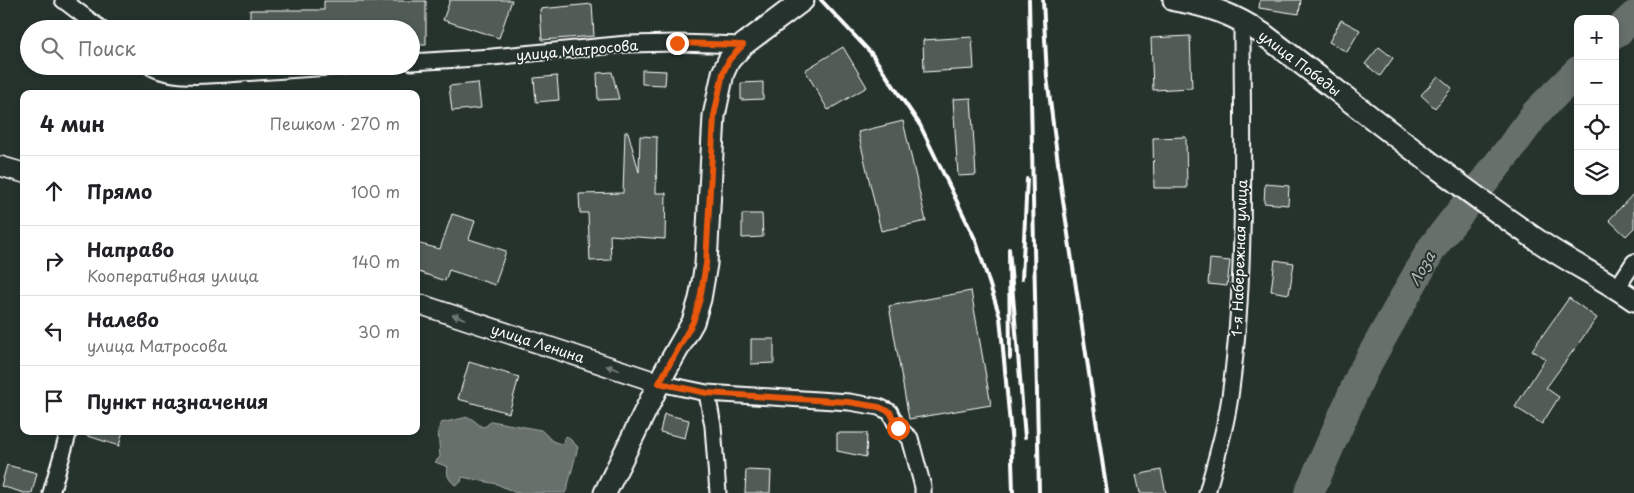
<!DOCTYPE html>
<html lang="ru">
<head>
<meta charset="utf-8">
<style>
  body { margin:0; font-family:"Playpen Sans",sans-serif; background:#f6f6f6; color:#202124 }
  .controls { position:absolute; right:15px; top:15px; display:grid; overflow:hidden; border-radius:10px; box-shadow:0 2px 8px #0003 }
  .controls button { width:45px; height:45px; display:grid; place-items:center; padding:0; border:0; border-bottom:1px solid #e0e0e0; background:#fff; color:#202124; font:25px sans-serif }
  .stop { position:absolute; width:15px; height:15px; margin:-11px; border:4px solid #ea580c; border-radius:50%; background:#fff }
  .stop.end { background:#ea580c; border-color:#fff; box-shadow:0 1px 5px #0008 }
  .list { margin:0; padding:0; list-style:none }
  h2 { display:flex; justify-content:space-between; align-items:center; height:65px; margin:0; padding:0 20px; font-size:21px }
  h2 small { font-size:16px; font-weight:400; color:#757577 }
  .list li { display:grid; grid-template-columns:32px 1fr auto; gap:15px; align-items:center; box-sizing:border-box; height:70px; padding:0 20px; border-top:1px solid #e0e0e0 }
  .list b { display:block; font-size:19px; white-space:nowrap }
  .list p { margin:0; font-size:16px; white-space:nowrap; color:#757577 }
  .list em { font-size:16px; font-style:normal; color:#757577 }
  .icon { flex:none; width:28px; height:28px; fill:none; stroke:currentColor; stroke-width:2; stroke-linecap:round; stroke-linejoin:round }
  .map { position:relative; flex:none; width:1634px; height:493px; overflow:hidden }
  .search { position:absolute; background:#fff; box-shadow:0 2px 8px #0003; left:20px; top:20px; width:400px; height:55px; display:flex; align-items:center; gap:12px; box-sizing:border-box; padding:0 18px; border-radius:28px; color:#757577; font-size:19px }
  .panel { position:absolute; background:#fff; box-shadow:0 2px 8px #0003; left:20px; top:90px; width:400px; height:345px; border-radius:10px }
  .map>svg:first-child { display:block }
</style>
</head>
<body>
<div class="map">
<svg width="1634" height="493" viewBox="0 0 1634 493">
  <rect width="100%" height="100%" fill="#26332d"/>
  <filter id="ink" filterUnits="userSpaceOnUse"><feTurbulence type="fractalNoise" baseFrequency=".02" numOctaves="2"/><feDisplacementMap in="SourceGraphic" scale="10" xChannelSelector="R" yChannelSelector="G"/><feConvolveMatrix kernelMatrix="1 2 1 2 8 2 1 2 1" color-interpolation-filters="sRGB"/></filter>
  <g filter="url(#ink)">
    <!-- water -->
    <path fill="#67706c" stroke="#a4a9a7" d="M 468,417 L 472,419 L 482,427 L 486,426 L 491,421 L 541,430 C 551,438 549,442 563,444 L 564,438 L 567,436 L 578,447 L 567,489 L 565,493 L 516,493 L 497,484 L 462,477 L 461,482 L 455,485 C 449,480 446,475 448,467 L 435,462 L 440,457 L 438,430 L 441,423 Z"/>
    <g fill="none" stroke-linecap="round" stroke-linejoin="round">
      <!-- river -->
      <path stroke="#67706c" stroke-width="30" d="M 1615,34 L 1634,16
        M 1309,493 L 1362,373 L 1432,248 L 1509,150 L 1536,113 L 1578,71"/>
    </g>
    <!-- building -->
    <path fill="#515c57" stroke="#fff" d="M 450,0 L 512,0 L 499,38 L 443,20 Z
      M 1260,0 L 1301,0 L 1299,14 L 1259,8 Z
      M 324,1 L 426,1 L 426,45 L 411,45 L 411,29 L 250,29 L 250,10 L 324,10 Z
      M 592,4 L 594,36 L 542,40 L 540,9 Z
      M 1341,20 L 1360,30 L 1347,52 L 1329,42 Z
      M 1190,36 L 1192,88 L 1153,90 L 1151,38 Z
      M 972,37 L 974,69 L 924,72 L 923,40 Z
      M 843,47 L 867,87 L 828,110 L 805,70 Z
      M 1379,47 L 1393,58 L 1380,76 L 1365,64 Z
      M 642,70 L 666,71 L 665,85 L 642,84 Z
      M 612,72 L 619,99 L 598,100 L 597,73 Z
      M 557,76 L 559,100 L 536,102 L 534,78 Z
      M 1438,76 L 1452,88 L 1435,108 L 1421,95 Z
      M 763,82 L 763,99 L 741,100 L 741,83 Z
      M 478,83 L 481,108 L 452,111 L 449,86 Z
      M 971,98 L 976,175 L 958,176 L 953,99 Z
      M 903,121 L 926,221 L 881,231 L 858,132 Z
      M 625,132 L 628,132 L 639,172 L 640,136 L 657,137 L 656,193 L 666,193 L 665,239 L 610,235 L 611,260 L 590,261 L 588,213 L 580,213 L 579,194 L 623,193 Z
      M 1186,137 L 1187,188 L 1154,188 L 1153,138 Z
      M 1265,184 L 1289,186 L 1288,205 L 1264,203 Z
      M 1634,193 L 1634,228 L 1626,236 L 1609,220 Z
      M 452,214 L 475,221 L 469,239 L 506,251 L 495,285 L 449,270 L 445,281 L 416,271 L 416,243 L 440,249 Z
      M 742,214 L 762,214 L 763,237 L 742,238 Z
      M 1210,259 L 1230,261 L 1227,286 L 1208,284 Z
      M 1275,260 L 1294,263 L 1289,294 L 1271,291 Z
      M 971,291 L 991,405 L 909,419 L 889,306 Z
      M 1569,298 L 1597,318 L 1546,388 L 1559,397 L 1542,424 L 1515,407 L 1545,359 L 1532,350 Z
      M 751,339 L 774,339 L 774,363 L 751,364 Z
      M 469,362 L 519,377 L 509,413 L 458,399 Z
      M 664,414 L 689,420 L 685,438 L 660,432 Z
      M 83,431 L 123,431 L 119,446 L 82,434 Z
      M 837,433 L 867,433 L 866,457 L 837,451 Z
      M 7,465 L 37,473 L 32,493 L 24,493 L 1,486 Z
      M 746,470 L 771,471 L 770,493 L 745,493 Z
      M 1161,470 L 1166,493 L 1140,493 L 1136,475 Z"/>
    <g fill="none" stroke-linecap="round" stroke-linejoin="round">
      <!-- minor casing -->
      <g stroke="#fff" stroke-width="19">
        <path id="minor" d="M 63,0 L 101,29
          M 411,62 L 492,57 L 627,44 L 677,43 L 743,45
          M 150,66 C 172,82 230,73 256,72 C 286,70 315,68 345,66
          M 1617,288 L 1634,262
          M 659,383 L 707,393 L 849,402 L 879,407 L 890,412 L 898,428 L 910,438 L 923,487 L 923,493
          M 707,393 L 713,426 L 718,493
          M 51,493 L 69,431
          M 1207,493 C 1216,459 1227,424 1231,389 C 1247,267 1242,143 1242,20"/>
      </g>
      <!-- tertiary casing -->
      <g stroke="#fff" stroke-width="22">
        <path id="tertiary" d="M 0,166 L 24,173
          M 416,303 L 659,383"/>
      </g>
      <!-- secondary casing -->
      <g stroke="#fff" stroke-width="25">
        <path id="secondary" d="M 1174,0 C 1210,6 1233,14 1263,34 C 1355,104 1445,177 1540,242 C 1571,263 1604,279 1634,300
          M 605,493 L 664,373 L 693,322 L 700,299 L 706,264 L 714,116 L 723,73 L 729,60 L 743,45 L 803,0"/>
      </g>
      <!-- minor -->
      <use href="#minor" stroke="#26332d" stroke-width="15"/>
      <!-- tertiary -->
      <use href="#tertiary" stroke="#26332d" stroke-width="19"/>
      <!-- secondary -->
      <use href="#secondary" stroke="#26332d" stroke-width="21"/>
      <!-- rail -->
      <path stroke="#fff" stroke-width="4" d="M 821,0 L 871,53 L 920,125 L 976,241 L 1000,317 L 1011,435
        M 1029,0 L 1039,493
        M 1043,0 L 1047,77 L 1062,194 L 1107,493
        M 1022,279 L 1027,179
        M 1010,358 L 1009,249 L 1025,437
        M 1011,428 L 1013,493"/>
    </g>
    <!-- one-way arrows -->
    <defs><path id="oneway-solid" d="M-6-.8H1V-3.2L6.5 0L1 3.2V.8H-6Z" transform="scale(1.25)"/></defs>
    <g fill="#727a76">
      <use href="#oneway-solid" transform="translate(459 317) rotate(-162)"/>
      <use href="#oneway-solid" transform="translate(613 368) rotate(-162)"/>
    </g>
  </g>
  <g fill="none" stroke-linecap="round" stroke-linejoin="round" filter="url(#ink)">
    <!-- route -->
    <path stroke="#ea580c" stroke-width="6" d="M 677,43 L 743,45 L 729,60 L 723,73 L 714,116 L 706,264 L 700,299 L 693,322 L 659,383 L 707,393 L 848,402 L 879,407 L 890,412 L 898,428"/>
  </g>
  <g text-anchor="middle" dominant-baseline="central" stroke-width="4" stroke-linejoin="round" paint-order="stroke">
    <!-- street labels -->
    <g font-size="14" fill="#fff" stroke="#26332d">
      <text transform="translate(577 50) rotate(-5)">улица Матросова</text>
      <text transform="translate(1300 63) rotate(37)">улица Победы</text>
      <text transform="translate(1239 258) rotate(-88)">1-я Набережная улица</text>
      <text transform="translate(538 343) rotate(18)">улица Ленина</text>
    </g>
    <!-- water labels -->
    <g font-size="15" font-style="italic" fill="#b3b8b6" stroke="#26332d">
      <text transform="translate(1421 268) rotate(-60)">Лоза</text>
    </g>
  </g>
</svg>
<div class="controls">
<button>+</button>
<button>−</button>
<button><svg class="icon" aria-label="locate" viewBox="0 0 24 24"><circle cx="12" cy="12" r="6"/><path d="M12 2v4M12 18v4M2 12h4M18 12h4"/></svg></button>
<button><svg class="icon" aria-label="layers" viewBox="0 0 24 24"><path d="M12 4l9 5-9 5-9-5zM3 14l9 5 9-5"/></svg></button>
</div>
<div class="stop" style="left:898px;top:428px"></div>
<div class="stop end" style="left:677px;top:43px"></div>
<div class="search"><svg class="icon" aria-label="search" viewBox="0 0 24 24"><circle cx="10" cy="10" r="6"/><path d="M15 15l6 6"/></svg>Поиск</div>
<section class="panel">
<h2>4 мин<small>Пешком · 270 m</small></h2>
<ul class="list">
<li><svg class="icon" aria-label="ahead" viewBox="0 0 24 24"><path d="M12 20V5M6 11l6-6 6 6"/></svg><div><b>Прямо</b></div><em>100 m</em></li>
<li><svg class="icon" aria-label="right" viewBox="0 0 24 24"><path d="M7 20v-9h11M14 6l5 5-5 5"/></svg><div><b>Направо</b><p>Кооперативная улица</p></div><em>140 m</em></li>
<li><svg class="icon" aria-label="left" viewBox="0 0 24 24"><path d="M17 20v-9H6M10 6l-5 5 5 5"/></svg><div><b>Налево</b><p>улица Матросова</p></div><em>30 m</em></li>
<li><svg class="icon" aria-label="arrive" viewBox="0 0 24 24"><path d="M6 21V4h12l-3 4 3 4H6"/></svg><div><b>Пункт назначения</b></div></li>
</ul>
</section>
</div>
</body>
</html>
